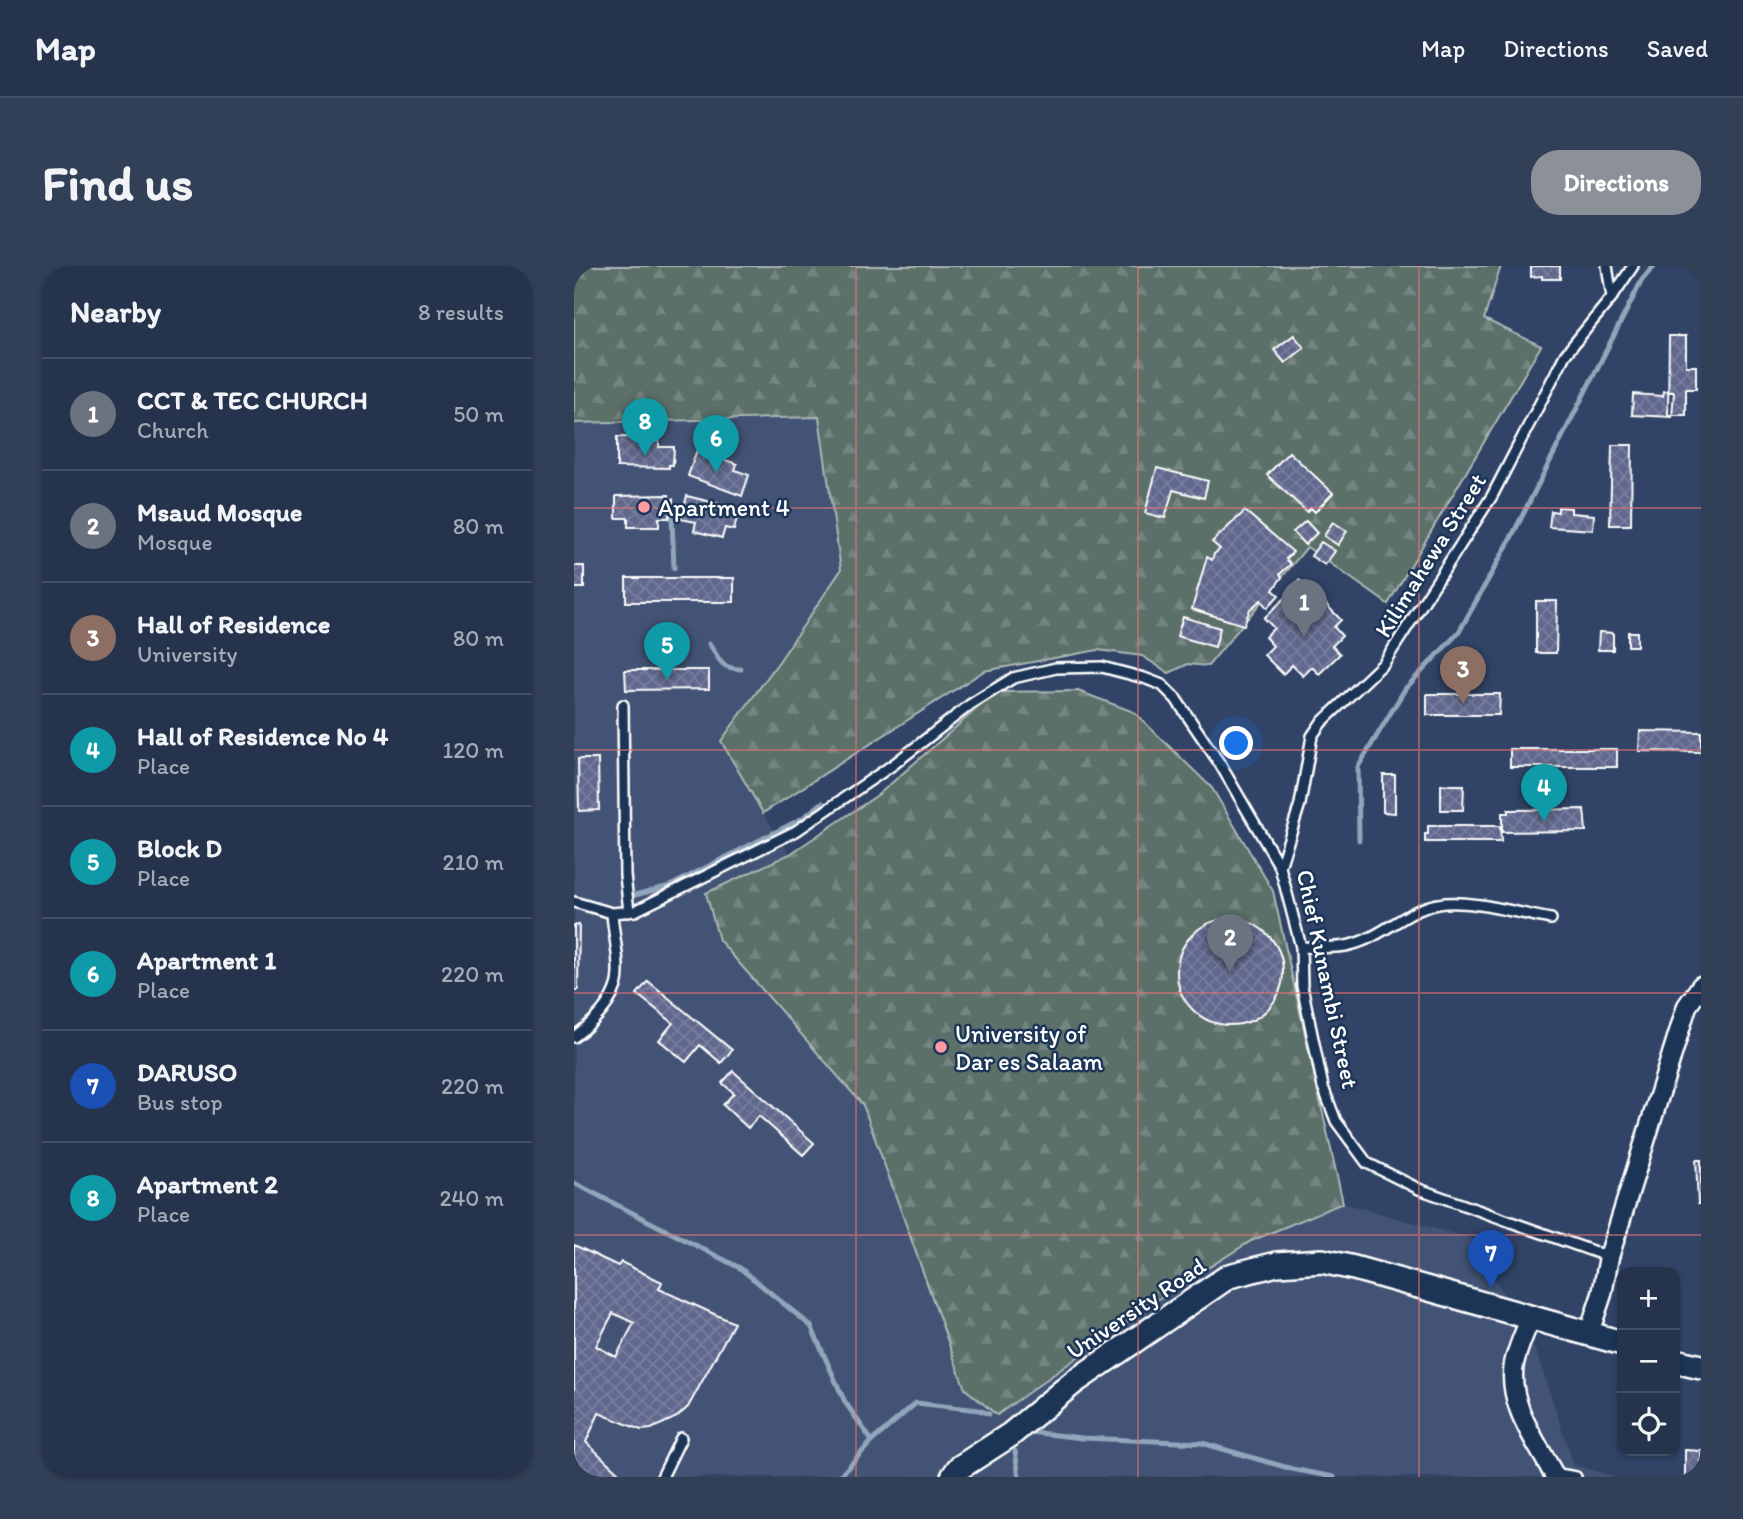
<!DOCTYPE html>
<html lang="en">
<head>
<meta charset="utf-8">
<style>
  body { margin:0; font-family:Itim,sans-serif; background:#313f57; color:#f1f3f6 }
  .controls { position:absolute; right:21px; bottom:21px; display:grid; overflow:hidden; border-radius:14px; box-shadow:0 2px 5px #0004 }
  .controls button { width:63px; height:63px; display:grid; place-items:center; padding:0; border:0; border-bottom:2px solid #424e65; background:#25334d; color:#f1f3f6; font:35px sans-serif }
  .you { position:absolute; left:663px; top:478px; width:24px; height:24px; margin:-18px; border:5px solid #fff; border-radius:50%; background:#1a73e8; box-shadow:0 0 0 10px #1a73e833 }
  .badge { display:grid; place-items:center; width:46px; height:46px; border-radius:50%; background:#8c9099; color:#fff; font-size:23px; font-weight:700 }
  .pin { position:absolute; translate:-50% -58px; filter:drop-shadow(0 2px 4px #0008) }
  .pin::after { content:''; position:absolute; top:37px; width:24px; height:21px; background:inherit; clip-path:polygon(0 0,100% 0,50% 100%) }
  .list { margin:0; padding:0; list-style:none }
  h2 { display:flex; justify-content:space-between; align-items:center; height:91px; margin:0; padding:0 28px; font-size:30px }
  h2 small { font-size:23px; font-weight:400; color:#a3aab6 }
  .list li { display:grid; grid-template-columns:46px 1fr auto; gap:21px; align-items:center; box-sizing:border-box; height:112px; padding:0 28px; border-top:2px solid #424e65 }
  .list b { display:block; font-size:26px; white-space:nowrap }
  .list p { margin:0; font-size:23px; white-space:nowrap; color:#a3aab6 }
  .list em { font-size:23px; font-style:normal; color:#a3aab6 }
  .icon { flex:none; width:38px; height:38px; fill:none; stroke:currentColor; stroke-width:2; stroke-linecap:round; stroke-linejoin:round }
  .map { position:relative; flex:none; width:1127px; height:1211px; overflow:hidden; border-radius:28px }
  header { display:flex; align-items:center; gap:42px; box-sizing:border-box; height:98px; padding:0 35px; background:#25334d; border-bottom:2px solid #424e65 }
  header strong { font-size:33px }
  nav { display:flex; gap:38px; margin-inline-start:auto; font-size:24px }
  .intro { display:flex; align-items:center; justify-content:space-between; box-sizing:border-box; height:168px; padding:0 42px }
  h1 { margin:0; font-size:49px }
  .button { padding:18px 32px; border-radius:28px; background:#8c9099; color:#fff; font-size:24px; font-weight:700 }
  main { display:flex; gap:42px; padding:0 42px }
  aside { flex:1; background:#25334d; border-radius:28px; box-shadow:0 2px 5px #0004 }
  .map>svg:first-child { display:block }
</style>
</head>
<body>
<header>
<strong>Map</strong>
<nav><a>Map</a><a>Directions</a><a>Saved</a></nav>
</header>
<div class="intro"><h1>Find us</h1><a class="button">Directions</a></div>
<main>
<aside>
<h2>Nearby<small>8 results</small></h2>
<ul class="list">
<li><span class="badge" style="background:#6b7280">1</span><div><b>CCT &amp; TEC CHURCH</b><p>Church</p></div><em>50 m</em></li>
<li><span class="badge" style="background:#6b7280">2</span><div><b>Msaud Mosque</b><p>Mosque</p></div><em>80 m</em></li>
<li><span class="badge" style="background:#8d6e63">3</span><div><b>Hall of Residence</b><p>University</p></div><em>80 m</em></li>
<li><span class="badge" style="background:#0f9aa8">4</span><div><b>Hall of Residence No 4</b><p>Place</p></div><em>120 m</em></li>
<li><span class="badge" style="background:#0f9aa8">5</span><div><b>Block D</b><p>Place</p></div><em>210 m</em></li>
<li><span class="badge" style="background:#0f9aa8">6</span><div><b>Apartment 1</b><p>Place</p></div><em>220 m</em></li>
<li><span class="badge" style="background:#1a4fb4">7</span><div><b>DARUSO</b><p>Bus stop</p></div><em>220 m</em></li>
<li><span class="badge" style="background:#0f9aa8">8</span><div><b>Apartment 2</b><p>Place</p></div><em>240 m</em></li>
</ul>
</aside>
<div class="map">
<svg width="1127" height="1211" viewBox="0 0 1127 1211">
  <defs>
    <pattern id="forest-firs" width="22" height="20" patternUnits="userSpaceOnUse" patternTransform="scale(1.75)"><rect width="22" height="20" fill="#5c706b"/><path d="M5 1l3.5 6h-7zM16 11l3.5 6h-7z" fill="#748581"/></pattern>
    <pattern id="building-cross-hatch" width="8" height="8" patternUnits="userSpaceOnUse" patternTransform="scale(1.75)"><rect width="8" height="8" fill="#60678d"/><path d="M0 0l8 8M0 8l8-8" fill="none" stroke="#787e9e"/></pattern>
  </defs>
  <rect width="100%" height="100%" fill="#314467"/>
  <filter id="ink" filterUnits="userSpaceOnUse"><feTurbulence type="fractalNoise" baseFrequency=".0143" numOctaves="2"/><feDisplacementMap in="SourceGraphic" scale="14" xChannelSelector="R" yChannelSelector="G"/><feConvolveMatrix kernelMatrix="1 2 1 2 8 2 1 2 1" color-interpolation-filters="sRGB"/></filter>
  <g filter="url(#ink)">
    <!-- built -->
    <path fill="#435275" d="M 245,151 L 267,304 L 206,394 L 147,475 L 189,547 L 216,588 L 305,528 L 504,425 L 560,446 L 638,522 L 699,625 L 769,937 L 899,973 L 962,1086 L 1000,1199 L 1041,1211 L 0,1211 L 0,157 Z"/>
    <!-- forest -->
    <path fill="url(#forest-firs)" stroke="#aeb8b5" stroke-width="2" d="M 0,0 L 927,0 L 910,53 L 967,80 L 814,338 L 733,281 L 634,400 L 614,398 L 595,407 L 568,390 L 524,384 L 410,405 L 189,547 L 147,475 L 206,394 L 267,304 L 245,151 L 0,157 Z
      M 504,425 L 560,446 L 638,522 L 699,625 L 769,937 L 677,975 L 589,1030 L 423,1149 L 391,1123 L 289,839 L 145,674 L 132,627 L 216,588 L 305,528 L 422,426 Z"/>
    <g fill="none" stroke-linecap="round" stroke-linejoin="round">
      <!-- stream -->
      <path stroke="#91a5bb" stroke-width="5" d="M 98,252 L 100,302
        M 135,378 C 146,391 144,403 167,403
        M 785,574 L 784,501 L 831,423 L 885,366 L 936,274 L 1068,14 L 1080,0
        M 57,630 L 96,620 L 229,552 L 248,537
        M 0,917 L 166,1002 L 237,1060 L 271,1136 L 298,1175
        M 455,1166 L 508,1172 L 628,1177 L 718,1203 L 760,1211
        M 441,1185 L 445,1211
        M 260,1211 L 267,1209 L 298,1175 L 342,1137 L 405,1144 L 415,1148"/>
    </g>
    <!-- building -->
    <path fill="url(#building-cross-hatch)" stroke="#fff" stroke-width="2" fill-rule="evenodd" d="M 957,0 L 986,0 L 986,13 L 968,13 L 968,10 L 957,11 Z
      M 720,69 L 730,82 L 711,97 L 700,84 Z
      M 1095,70 L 1112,70 L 1112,100 L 1122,100 L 1122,123 L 1112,123 L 1112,149 L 1094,149 Z
      M 1090,125 L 1100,126 L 1098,151 L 1058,149 L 1059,128 L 1089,130 Z
      M 43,171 L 85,171 L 85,181 L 100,181 L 99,199 L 95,199 L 95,202 L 43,201 Z
      M 1038,179 L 1058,179 L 1057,259 L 1036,259 Z
      M 123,184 L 163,198 L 161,204 L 175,209 L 168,230 L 114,210 Z
      M 715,186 L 759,227 L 741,246 L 737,242 L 733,246 L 693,209 Z
      M 583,202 L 634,215 L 630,232 L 599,224 L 591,252 L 571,247 Z
      M 95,229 L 95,233 L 99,233 L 99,249 L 95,249 L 95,252 L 85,252 L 85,261 L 54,261 L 54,252 L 42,252 L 42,230 Z
      M 113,230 L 165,243 L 160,264 L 151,262 L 148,272 L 120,265 L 122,256 L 107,253 Z
      M 984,241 L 997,242 L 997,247 L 1020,249 L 1019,264 L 975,261 L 977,245 L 984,246 Z
      M 671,245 L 719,286 L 712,293 L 717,298 L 706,308 L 708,311 L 699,324 L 705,329 L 693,342 L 687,334 L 676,343 L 670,359 L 618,343 L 633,291 L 638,294 L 640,288 L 646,283 L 638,276 Z
      M 732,255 L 743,267 L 731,279 L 719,266 Z
      M 759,256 L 773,265 L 764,279 L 750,270 Z
      M 747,276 L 761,285 L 751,299 L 737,290 Z
      M 0,300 L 10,300 L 10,322 L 0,322 Z
      M 52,312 L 160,312 L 160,336 L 52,336 Z
      M 725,314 L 734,321 L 724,333 L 715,326 Z
      M 730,332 L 738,340 L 746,332 L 767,354 L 760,361 L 768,370 L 758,380 L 766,388 L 745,408 L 738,401 L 729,410 L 718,399 L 709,408 L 690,389 L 699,380 L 691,371 L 700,362 L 690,352 L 710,333 L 719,342 Z
      M 962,335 L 983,335 L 982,387 L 962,387 Z
      M 609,351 L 646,362 L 641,381 L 603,370 Z
      M 1025,366 L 1039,367 L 1039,384 L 1024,384 Z
      M 1054,366 L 1063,366 L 1063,380 L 1054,380 Z
      M 51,404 L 135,404 L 135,423 L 52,424 Z
      M 853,428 L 926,428 L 925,449 L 853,449 Z
      M 1066,465 L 1127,466 L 1127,486 L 1065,485 Z
      M 936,483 L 1043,483 L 1043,501 L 936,501 Z
      M 4,493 L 24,493 L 25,544 L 5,545 Z
      M 809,509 L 821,509 L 821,547 L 809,546 Z
      M 867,519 L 890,519 L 889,544 L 867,544 Z
      M 1010,543 L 1012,565 L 928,566 L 928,547 L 934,547 L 934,544 Z
      M 854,560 L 926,560 L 927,576 L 851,576 L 851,568 L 854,568 Z
      M603 706a53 53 0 1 1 106 0a53 53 0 1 1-106 0Z
      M 0,659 L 5,659 L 4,724 L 0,724 Z
      M 74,715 L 158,784 L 147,797 L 126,779 L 112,796 L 85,774 L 99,757 L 63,728 Z
      M 159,805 L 240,877 L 229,889 L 185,850 L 174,862 L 149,839 L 160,827 L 148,817 Z
      M 1122,894 L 1127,894 L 1127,938 L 1124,938 Z
      M 0,979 L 44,1000 L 47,996 L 88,1016 L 85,1023 L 160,1057 L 114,1141 L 103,1151 L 77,1163 L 67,1164 L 25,1147 L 12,1176 L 49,1211 L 0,1211 ZM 39,1047 L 60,1057 L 42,1091 L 22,1080 Z
      M 1111,1184 L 1127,1185 L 1127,1211 L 1111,1211 Z"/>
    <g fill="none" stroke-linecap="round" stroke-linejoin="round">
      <!-- service casing -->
      <g stroke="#fff" stroke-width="14">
        <path id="service" d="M 1033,0 L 1038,31
          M 49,439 L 51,609 L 55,646
          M 706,601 L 726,538 L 738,470 L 747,457 L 810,397 L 918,230 L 991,89 L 1038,31 L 1059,0
          M 0,636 L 38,647 L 61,645 L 222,565 L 320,498 L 397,438 L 439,412 L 482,402 L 528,401 L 570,412 L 588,419 L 602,433 L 646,498 L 706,601 L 727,681 L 728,720 L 749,821 L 762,855 L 793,897 L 845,923 L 1035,991
          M 727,681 C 743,681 762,683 776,679 C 809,671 831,644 864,638 C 893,632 947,648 977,653
          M 0,771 C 16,759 36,740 42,720 C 48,702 39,667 38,647
          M 979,1207 L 1002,1211
          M 88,1211 L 107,1172"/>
      </g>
      <!-- minor casing -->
      <g stroke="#fff" stroke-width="23">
        <path id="minor" d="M 957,1051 C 951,1066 943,1083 940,1098 C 933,1140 964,1177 981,1211
          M 1015,1067 L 1028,1028 L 1035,991 L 1113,740 L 1127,720"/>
      </g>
      <!-- tertiary casing -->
      <g stroke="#fff" stroke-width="28">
        <path id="tertiary" d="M 1101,1095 L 1127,1101
          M 379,1211 L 385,1202 L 436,1169 L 500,1116 L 655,1010 L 703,998 L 748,995 L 780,1002 L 1048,1077"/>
      </g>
      <!-- service -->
      <use href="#service" stroke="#1d3557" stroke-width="9"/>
      <!-- minor -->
      <use href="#minor" stroke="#1d3557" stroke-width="18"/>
      <!-- tertiary -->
      <use href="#tertiary" stroke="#1d3557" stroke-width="23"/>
    </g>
  </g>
  <!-- grid -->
  <path fill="none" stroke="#e47373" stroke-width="2" stroke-opacity="0.55" d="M 282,0 L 282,1211M 564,0 L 564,1211M 845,0 L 845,1211M 0,242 L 1127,242M 0,484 L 1127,484M 0,727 L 1127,727M 0,969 L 1127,969"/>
  <!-- markers -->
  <g fill="#ff9aa2" stroke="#1d3557" stroke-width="2.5">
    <circle cx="70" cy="241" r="7"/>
    <circle cx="367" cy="781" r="7"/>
  </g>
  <g text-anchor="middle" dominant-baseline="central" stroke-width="5" stroke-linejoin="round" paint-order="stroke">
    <!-- poi labels -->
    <g font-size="24" fill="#fff" stroke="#1d3557" text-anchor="start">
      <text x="84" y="241">Apartment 4</text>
      <text x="381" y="767">University of<tspan x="381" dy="28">Dar es Salaam</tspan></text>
    </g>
    <!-- street labels -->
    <g font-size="24" fill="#fff" stroke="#1d3557">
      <text transform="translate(856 289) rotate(-58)">Kilimahewa Street</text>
      <text transform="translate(754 713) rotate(78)">Chief Kunambi Street</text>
      <text transform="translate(562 1042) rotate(-34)">University Road</text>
    </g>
  </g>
</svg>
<div class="controls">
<button>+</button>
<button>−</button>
<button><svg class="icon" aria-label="locate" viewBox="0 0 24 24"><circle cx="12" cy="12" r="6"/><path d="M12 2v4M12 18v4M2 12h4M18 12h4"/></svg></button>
</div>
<div class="you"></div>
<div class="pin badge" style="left:730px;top:371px;background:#6b7280">1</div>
<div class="pin badge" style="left:656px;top:706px;background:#6b7280">2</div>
<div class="pin badge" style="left:889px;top:438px;background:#8d6e63">3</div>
<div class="pin badge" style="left:970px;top:556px;background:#0f9aa8">4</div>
<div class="pin badge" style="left:93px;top:414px;background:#0f9aa8">5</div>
<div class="pin badge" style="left:142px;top:207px;background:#0f9aa8">6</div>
<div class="pin badge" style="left:917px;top:1022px;background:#1a4fb4">7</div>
<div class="pin badge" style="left:71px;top:190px;background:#0f9aa8">8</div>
</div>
</main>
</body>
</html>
